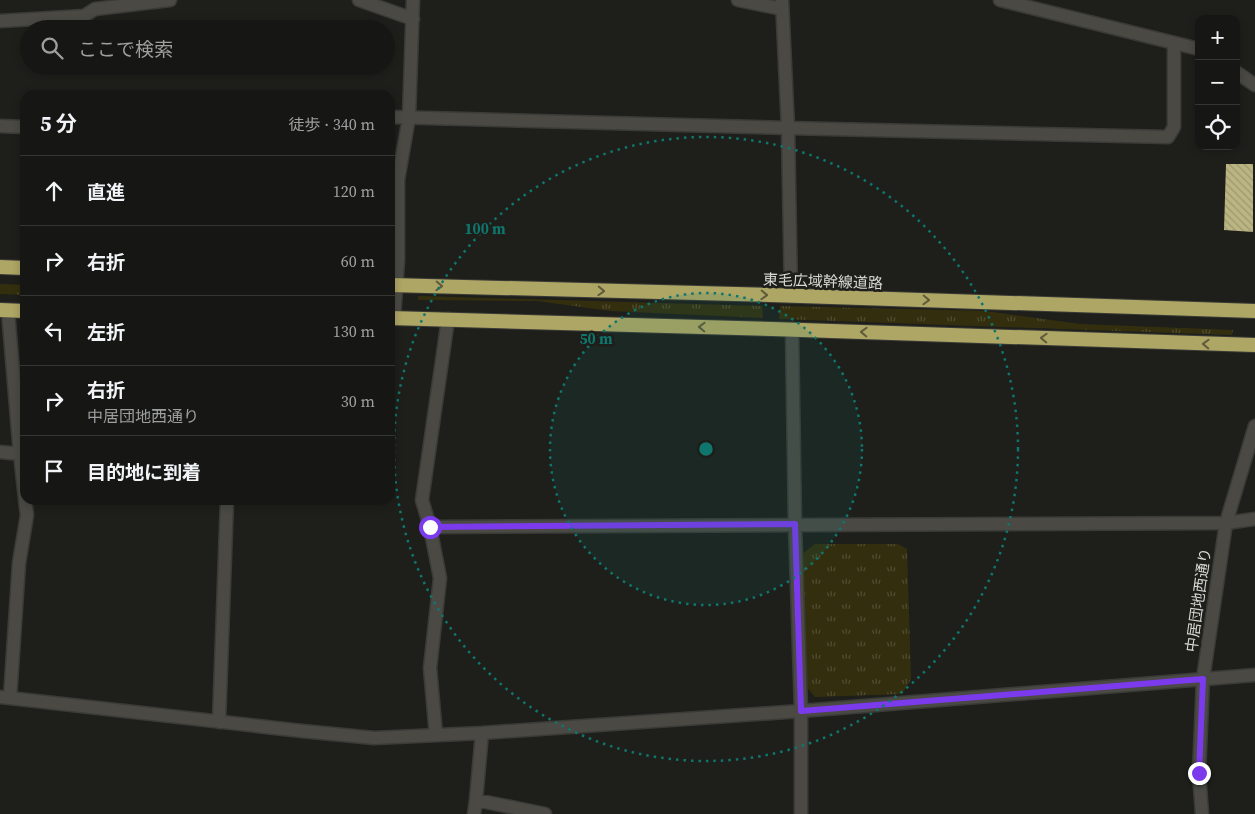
<!DOCTYPE html>
<html lang="ja">
<head>
<meta charset="utf-8">
<style>
  body { margin:0; font-family:"Source Serif 4","Noto Sans JP",serif; background:#232322; color:#f1f3f6 }
  .controls { position:absolute; right:15px; top:15px; display:grid; overflow:hidden; border-radius:10px; box-shadow:0 2px 8px #0003 }
  .controls button { width:45px; height:45px; display:grid; place-items:center; padding:0; border:0; border-bottom:1px solid #353534; background:#161614; color:#f1f3f6; font:25px sans-serif }
  .stop { position:absolute; width:15px; height:15px; margin:-11px; border:4px solid #7c3aed; border-radius:50%; background:#fff }
  .stop.end { background:#7c3aed; border-color:#fff; box-shadow:0 1px 5px #0008 }
  .list { margin:0; padding:0; list-style:none }
  h2 { display:flex; justify-content:space-between; align-items:center; height:65px; margin:0; padding:0 20px; font-size:21px }
  h2 small { font-size:16px; font-weight:400; color:#9e9fa0 }
  .list li { display:grid; grid-template-columns:32px 1fr auto; gap:15px; align-items:center; box-sizing:border-box; height:70px; padding:0 20px; border-top:1px solid #353534 }
  .list b { display:block; font-size:19px; white-space:nowrap }
  .list p { margin:0; font-size:16px; white-space:nowrap; color:#9e9fa0 }
  .list em { font-size:16px; font-style:normal; color:#9e9fa0 }
  .icon { flex:none; width:28px; height:28px; fill:none; stroke:currentColor; stroke-width:2; stroke-linecap:round; stroke-linejoin:round }
  .map { position:relative; flex:none; width:1255px; height:814px; overflow:hidden }
  .search { position:absolute; background:#161614; box-shadow:0 2px 8px #0003; left:20px; top:20px; width:375px; height:55px; display:flex; align-items:center; gap:12px; box-sizing:border-box; padding:0 18px; border-radius:28px; color:#9e9fa0; font-size:19px }
  .panel { position:absolute; background:#161614; box-shadow:0 2px 8px #0003; left:20px; top:90px; width:375px; height:415px; border-radius:15px }
  .map>svg:first-child { display:block }
</style>
</head>
<body>
<div class="map">
<svg width="1255" height="814" viewBox="0 0 1255 814">
  <defs>
    <pattern id="grass-tufts" width="24" height="20" patternUnits="userSpaceOnUse" patternTransform="scale(1.25)"><rect width="24" height="20" fill="#332f0e"/><path d="M3 7l-1-3M5 7V3M7 7l1-3M15 17l-1-3M17 17v-4M19 17l1-3" fill="none" stroke="#504c30"/></pattern>
    <pattern id="building-back-hatch" width="6" height="6" patternUnits="userSpaceOnUse" patternTransform="scale(1.25)"><rect width="6" height="6" fill="#bbb582"/><path d="M-1 5l2 2M0 0l6 6M5-1l2 2" fill="none" stroke="#9c9872"/></pattern>
  </defs>
  <rect width="100%" height="100%" fill="#1e1e1a"/>
  <!-- grass -->
  <path fill="url(#grass-tufts)" d="M 0,284 L 25,285 L 25,295 L 0,294 Z
    M 418,296 L 762,306 L 763,318 L 611,311 L 537,301 L 418,300 Z
    M 780,306 L 985,311 L 1080,324 L 1233,330 L 1232,335 L 779,319 Z
    M 815,544 L 898,544 L 907,549 L 911,679 L 902,694 L 815,697 L 806,686 L 802,554 Z"/>
  <!-- building -->
  <path fill="url(#building-back-hatch)" d="M 1226,164 L 1253,164 L 1253,232 L 1224,230 Z"/>
  <g fill="none" stroke-linecap="round" stroke-linejoin="round">
    <!-- minor casing -->
    <g stroke="#3a3a37" stroke-width="15">
      <path id="minor" d="M 359,0 L 413,19
        M 738,0 L 782,9
        M 782,0 L 788,128 L 791,296
        M 1000,0 L 1199,49
        M 0,21 L 84,16 L 95,9 L 170,0
        M 1236,72 L 1255,85
        M 390,117 L 788,128 L 1168,137 L 1174,127 L 1174,44
        M 0,126 L 25,127
        M 8,311 L 20,454 L 25,499
        M 394,318 L 398,260 L 398,180 L 409,117 L 413,0
        M 792,330 L 795,525 L 801,711 L 801,814
        M 0,452 L 20,454
        M 430,527 L 1226,523 L 1255,519
        M 0,697 L 302,731 L 374,738 L 482,733 L 801,711 L 1255,675
        M 10,698 L 19,563 L 27,515 L 25,500
        M 219,722 L 227,500
        M 436,735 L 430,668 L 440,578 L 430,527 L 422,500 L 448,319
        M 476,800 L 545,814
        M 474,814 L 476,800 L 482,733"/>
    </g>
    <!-- tertiary casing -->
    <g stroke="#3a3a37" stroke-width="15">
      <path id="tertiary" d="M 1006,1 L 1006,0
        M 1202,814 L 1199,773 L 1203,679 L 1226,523 L 1255,426"/>
    </g>
    <!-- trunk casing -->
    <g stroke="#3a3a37" stroke-width="16">
      <path id="trunk" d="M 0,267 L 25,268
        M 390,285 L 771,295 L 1255,311
        M 0,310 L 25,311
        M 390,318 L 772,329 L 1255,345"/>
    </g>
    <!-- minor -->
    <use href="#minor" stroke="#4a4944" stroke-width="12"/>
    <!-- tertiary -->
    <use href="#tertiary" stroke="#4a4944" stroke-width="12"/>
    <!-- trunk -->
    <use href="#trunk" stroke="#aea664" stroke-width="14"/>
  </g>
  <!-- one-way arrows -->
  <defs><path id="oneway-chevron" d="M-2-3.5L2.5 0L-2 3.5" fill="none" stroke-width="1.6" stroke-linecap="round" stroke-linejoin="round" transform="scale(1.25)"/></defs>
  <g stroke="#5f5b3b">
    <use href="#oneway-chevron" transform="translate(439 286) rotate(2)"/>
    <use href="#oneway-chevron" transform="translate(601 291) rotate(2)"/>
    <use href="#oneway-chevron" transform="translate(764 295) rotate(2)"/>
    <use href="#oneway-chevron" transform="translate(926 300) rotate(2)"/>
    <use href="#oneway-chevron" transform="translate(702 327) rotate(-178)"/>
    <use href="#oneway-chevron" transform="translate(864 332) rotate(-178)"/>
    <use href="#oneway-chevron" transform="translate(1044 338) rotate(-178)"/>
    <use href="#oneway-chevron" transform="translate(1206 344) rotate(-178)"/>
  </g>
  <g fill="none" stroke-linecap="round" stroke-linejoin="round">
    <!-- route -->
    <path stroke="#7c3aed" stroke-width="6" d="M 430,527 L 795,524 L 801,711 L 1203,679 L 1199,773"/>
  </g>
  <!-- distance rings -->
  <circle cx="706" cy="449" r="156" fill="#0f766e" fill-opacity=".12"/>
  <g fill="none" stroke="#0f766e" stroke-width="2.5" stroke-dasharray="2.5 5">
    <circle cx="706" cy="449" r="156"/>
    <circle cx="706" cy="449" r="312"/>
  </g>
  <g text-anchor="middle" dominant-baseline="central" stroke-width="5" stroke-linejoin="round" paint-order="stroke">
    <!-- street labels -->
    <g font-size="15" fill="#d8d8d5" stroke="#1e1e1a">
      <text transform="translate(823 281) rotate(2)">東毛広域幹線道路</text>
      <text transform="translate(1198 600) rotate(-82)">中居団地西通り</text>
    </g>
  </g>
  <circle cx="706" cy="449" r="8" fill="#0f766e" stroke="#1e1e1a" stroke-width="2.5"/>
  <g font-size="15" text-anchor="middle" font-weight="bold" fill="#0f766e" stroke="#1e1e1a" stroke-width="5" stroke-linejoin="round" paint-order="stroke">
    <text x="485" y="234">100 m</text>
    <text x="596" y="344">50 m</text>
  </g>
</svg>
<div class="controls">
<button>+</button>
<button>−</button>
<button><svg class="icon" aria-label="locate" viewBox="0 0 24 24"><circle cx="12" cy="12" r="6"/><path d="M12 2v4M12 18v4M2 12h4M18 12h4"/></svg></button>
</div>
<div class="stop" style="left:430px;top:527px"></div>
<div class="stop end" style="left:1199px;top:773px"></div>
<div class="search"><svg class="icon" aria-label="search" viewBox="0 0 24 24"><circle cx="10" cy="10" r="6"/><path d="M15 15l6 6"/></svg>ここで検索</div>
<section class="panel">
<h2>5 分<small>徒歩 · 340 m</small></h2>
<ul class="list">
<li><svg class="icon" aria-label="ahead" viewBox="0 0 24 24"><path d="M12 20V5M6 11l6-6 6 6"/></svg><div><b>直進</b></div><em>120 m</em></li>
<li><svg class="icon" aria-label="right" viewBox="0 0 24 24"><path d="M7 20v-9h11M14 6l5 5-5 5"/></svg><div><b>右折</b></div><em>60 m</em></li>
<li><svg class="icon" aria-label="left" viewBox="0 0 24 24"><path d="M17 20v-9H6M10 6l-5 5 5 5"/></svg><div><b>左折</b></div><em>130 m</em></li>
<li><svg class="icon" aria-label="right" viewBox="0 0 24 24"><path d="M7 20v-9h11M14 6l5 5-5 5"/></svg><div><b>右折</b><p>中居団地西通り</p></div><em>30 m</em></li>
<li><svg class="icon" aria-label="arrive" viewBox="0 0 24 24"><path d="M6 21V4h12l-3 4 3 4H6"/></svg><div><b>目的地に到着</b></div></li>
</ul>
</section>
</div>
</body>
</html>
